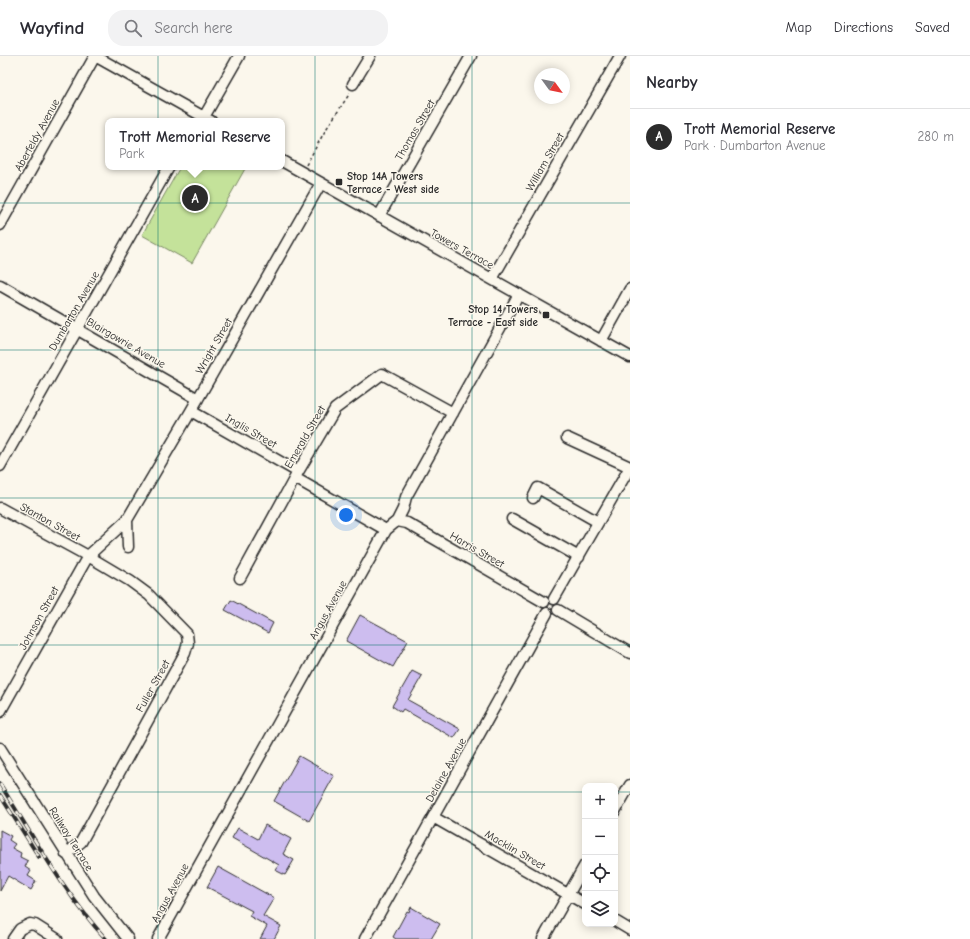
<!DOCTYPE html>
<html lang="en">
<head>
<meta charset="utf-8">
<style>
  body { margin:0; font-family:"Comic Neue",sans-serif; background:#f2f2f3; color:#2b2b33 }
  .controls { position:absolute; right:12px; bottom:12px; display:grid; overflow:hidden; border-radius:8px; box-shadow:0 2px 10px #0003 }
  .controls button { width:36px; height:36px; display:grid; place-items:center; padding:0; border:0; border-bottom:1px solid #e1e1e2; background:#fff; color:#2b2b33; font:20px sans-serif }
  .compass { position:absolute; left:534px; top:12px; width:36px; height:36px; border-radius:50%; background:#fff; box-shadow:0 2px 10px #0003; rotate:123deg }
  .you { position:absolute; left:346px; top:459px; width:14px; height:14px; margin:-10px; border:3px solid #fff; border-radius:50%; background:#1a73e8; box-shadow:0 0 0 6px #1a73e833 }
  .badge { display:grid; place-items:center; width:26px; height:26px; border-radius:50%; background:#2b2b2b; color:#fff; font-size:13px; font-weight:700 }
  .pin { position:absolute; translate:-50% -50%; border:2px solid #fff; box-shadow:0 1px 4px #0006 }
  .popup { position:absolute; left:105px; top:62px; width:180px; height:52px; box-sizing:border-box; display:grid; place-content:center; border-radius:8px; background:#fff; filter:drop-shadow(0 1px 3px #0005); font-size:13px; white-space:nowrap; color:#7c7c81 }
  .popup b { font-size:15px; color:#2b2b33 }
  .popup::after { content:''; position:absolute; left:50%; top:100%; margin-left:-8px; border:8px solid transparent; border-top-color:#fff }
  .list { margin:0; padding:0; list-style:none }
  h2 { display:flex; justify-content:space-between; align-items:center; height:52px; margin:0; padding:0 16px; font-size:17px }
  h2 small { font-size:13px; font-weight:400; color:#7c7c81 }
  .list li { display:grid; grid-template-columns:26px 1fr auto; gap:12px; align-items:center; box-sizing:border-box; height:56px; padding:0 16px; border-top:1px solid #e1e1e2 }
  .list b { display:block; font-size:15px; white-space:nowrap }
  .list p { margin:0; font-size:13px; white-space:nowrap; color:#7c7c81 }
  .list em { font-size:13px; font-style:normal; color:#7c7c81 }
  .icon { flex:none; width:22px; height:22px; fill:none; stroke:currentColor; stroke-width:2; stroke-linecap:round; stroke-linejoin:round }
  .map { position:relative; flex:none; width:630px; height:883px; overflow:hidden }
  header { display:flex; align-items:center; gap:24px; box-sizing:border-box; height:56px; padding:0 20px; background:#fff; border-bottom:1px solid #e1e1e2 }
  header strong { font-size:19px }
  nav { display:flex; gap:22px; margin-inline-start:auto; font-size:14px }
  .search { width:280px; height:36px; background:#f2f2f3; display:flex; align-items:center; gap:10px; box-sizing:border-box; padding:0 14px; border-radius:16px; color:#7c7c81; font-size:15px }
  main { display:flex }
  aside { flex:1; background:#fff }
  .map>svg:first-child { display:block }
</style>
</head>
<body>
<header>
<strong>Wayfind</strong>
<div class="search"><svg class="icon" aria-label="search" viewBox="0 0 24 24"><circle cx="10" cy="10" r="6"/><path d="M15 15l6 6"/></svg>Search here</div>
<nav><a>Map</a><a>Directions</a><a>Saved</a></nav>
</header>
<main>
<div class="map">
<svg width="630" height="883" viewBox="0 0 630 883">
  <rect width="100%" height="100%" fill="#fbf7ec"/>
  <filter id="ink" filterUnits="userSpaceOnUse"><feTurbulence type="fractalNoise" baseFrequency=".025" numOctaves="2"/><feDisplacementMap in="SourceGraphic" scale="8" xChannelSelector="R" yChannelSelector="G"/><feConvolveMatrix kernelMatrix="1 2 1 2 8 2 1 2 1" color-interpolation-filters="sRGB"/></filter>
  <g filter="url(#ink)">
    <!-- green -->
    <path fill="#c4e29a" stroke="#788662" d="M 180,111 L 246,111 L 192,207 L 142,179 Z"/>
    <!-- building -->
    <path fill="#cdbdef" stroke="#2b2b2b" d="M 231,544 L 273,567 L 268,577 L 225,554 Z
      M 360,559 L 408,585 L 393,611 L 346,585 Z
      M 412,615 L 422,620 L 408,644 L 460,673 L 454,682 L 403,653 L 401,656 L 392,650 Z
      M 299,700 L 334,720 L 309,765 L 274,745 Z
      M 265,769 L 291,783 L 283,798 L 294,804 L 285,819 L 275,814 L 279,809 L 232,782 L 238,772 L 258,783 Z
      M 0,774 L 11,780 L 9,784 L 15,788 L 12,792 L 21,797 L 20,801 L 28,805 L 25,811 L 31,815 L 28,820 L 36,825 L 31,834 L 8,820 L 0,835 Z
      M 218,811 L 274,842 L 263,860 L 281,870 L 274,883 L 260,883 L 267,870 L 249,860 L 252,855 L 207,831 Z
      M 411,851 L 440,868 L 431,883 L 396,883 L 393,881 L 407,855 L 409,856 Z"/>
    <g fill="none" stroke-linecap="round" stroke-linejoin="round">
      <!-- minor casing -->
      <g stroke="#2b2b2b" stroke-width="13">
        <path id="minor" d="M 95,0 L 211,65
          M 353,28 L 370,0
          M 204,61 L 239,0
          M 282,105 L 630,301
          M 379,160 L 471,0
          M 0,169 L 95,0
          M 492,223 L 620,0
          M 0,229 L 198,343
          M 601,285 L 630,233
          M 191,355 L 298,416
          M 567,382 L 630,411
          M 0,410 L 169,111
          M 295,422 L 386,474
          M 533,442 L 538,432 L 598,466
          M 0,452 L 88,500 L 130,525 L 149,539 L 187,578 L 188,587 L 185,597 L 81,786 L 66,798
          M 512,463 L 579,501
          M 127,464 L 128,491
          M 397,465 L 407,467 L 544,546
          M 240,522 L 298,416 L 335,353 L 382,318 L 453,357
          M 554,543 L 630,411
          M 558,554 L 630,597
          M 0,656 L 88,500 L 127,464 L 191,355 L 321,127
          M 0,692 L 94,840 L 128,883
          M 615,755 L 630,729
          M 433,761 L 585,848
          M 615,865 L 630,874
          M 13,883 L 20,873 L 30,868 L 35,869 L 57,883
          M 158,883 L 386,474 L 397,465 L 403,453 L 406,441 L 519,238
          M 365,883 L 547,557
          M 543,883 L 585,809"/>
      </g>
      <!-- path -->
      <path stroke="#2b2b2b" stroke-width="1.5" stroke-dasharray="3 3" stroke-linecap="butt" d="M 306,109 L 325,75 L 350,37"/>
      <!-- minor -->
      <use href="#minor" stroke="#fbf7ec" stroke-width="10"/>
      <!-- rail casing -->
      <g stroke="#2b2b2b" stroke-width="4">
        <path id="rail" d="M 0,728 C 33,780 64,837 106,883
          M 0,739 L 39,801"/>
      </g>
      <!-- rail -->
      <use href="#rail" stroke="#fbf7ec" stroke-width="2.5" stroke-dasharray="8" stroke-linecap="butt"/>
    </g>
  </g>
  <!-- grid -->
  <path fill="none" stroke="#0f766e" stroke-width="1" stroke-opacity="0.55" d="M 158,0 L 158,883M 315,0 L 315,883M 472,0 L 472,883M 0,147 L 630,147M 0,294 L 630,294M 0,442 L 630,442M 0,589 L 630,589M 0,736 L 585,736M 615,736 L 630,736"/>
  <!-- markers -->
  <g fill="#2b2b2b" stroke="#fbf7ec" stroke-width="1.5">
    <rect x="335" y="122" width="8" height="8" rx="2"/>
    <rect x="542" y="255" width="8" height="8" rx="2"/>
  </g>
  <g text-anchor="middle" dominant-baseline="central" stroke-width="3" stroke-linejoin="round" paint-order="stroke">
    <!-- street labels -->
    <g font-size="11" fill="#2b2b2b" stroke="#fbf7ec">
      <text transform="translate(415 74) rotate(-60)">Thomas Street</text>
      <text transform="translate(37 79) rotate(-61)">Aberfeldy Avenue</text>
      <text transform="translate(545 106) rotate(-60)">William Street</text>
      <text transform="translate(462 193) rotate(29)">Towers Terrace</text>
      <text transform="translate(74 255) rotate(-60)">Dumbarton Avenue</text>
      <text transform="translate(126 287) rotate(30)">Blairgowrie Avenue</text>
      <text transform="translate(214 290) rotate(-60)">Wright Street</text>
      <text transform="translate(251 375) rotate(30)">Inglis Street</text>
      <text transform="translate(305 381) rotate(-60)">Emerald Street</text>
      <text transform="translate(50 466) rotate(29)">Stanton Street</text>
      <text transform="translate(477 494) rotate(30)">Harris Street</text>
      <text transform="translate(328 554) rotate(-61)">Angus Avenue</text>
      <text transform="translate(39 562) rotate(-61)">Johnson Street</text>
      <text transform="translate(153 630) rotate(-61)">Fuller Street</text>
      <text transform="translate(446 714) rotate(-61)">Delaine Avenue</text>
      <text transform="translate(71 783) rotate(58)">Railway Terrace</text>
      <text transform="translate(515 794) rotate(30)">Macklin Street</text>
      <text transform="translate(170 837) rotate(-61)">Angus Avenue</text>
    </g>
    <!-- poi labels -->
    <g font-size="11" font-weight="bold" fill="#2b2b2b" stroke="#fbf7ec" text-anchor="start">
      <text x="347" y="120">Stop 14A Towers<tspan x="347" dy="13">Terrace - West side</tspan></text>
      <text x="538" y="253" text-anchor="end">Stop 14 Towers<tspan x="538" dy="13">Terrace - East side</tspan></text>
    </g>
  </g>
</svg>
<div class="controls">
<button>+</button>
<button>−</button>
<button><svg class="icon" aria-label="locate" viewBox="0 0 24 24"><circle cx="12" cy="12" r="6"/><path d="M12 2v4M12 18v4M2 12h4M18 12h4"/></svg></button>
<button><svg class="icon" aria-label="layers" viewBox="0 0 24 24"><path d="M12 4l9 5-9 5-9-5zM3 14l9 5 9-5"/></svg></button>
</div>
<svg class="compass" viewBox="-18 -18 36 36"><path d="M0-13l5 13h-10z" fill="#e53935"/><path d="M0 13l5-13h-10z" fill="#7c7c81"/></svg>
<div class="you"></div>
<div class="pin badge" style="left:195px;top:142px">A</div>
<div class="popup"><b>Trott Memorial Reserve</b>Park</div>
</div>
<aside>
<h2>Nearby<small></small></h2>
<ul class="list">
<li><span class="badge">A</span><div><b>Trott Memorial Reserve</b><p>Park · Dumbarton Avenue</p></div><em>280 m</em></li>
</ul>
</aside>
</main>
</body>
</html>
